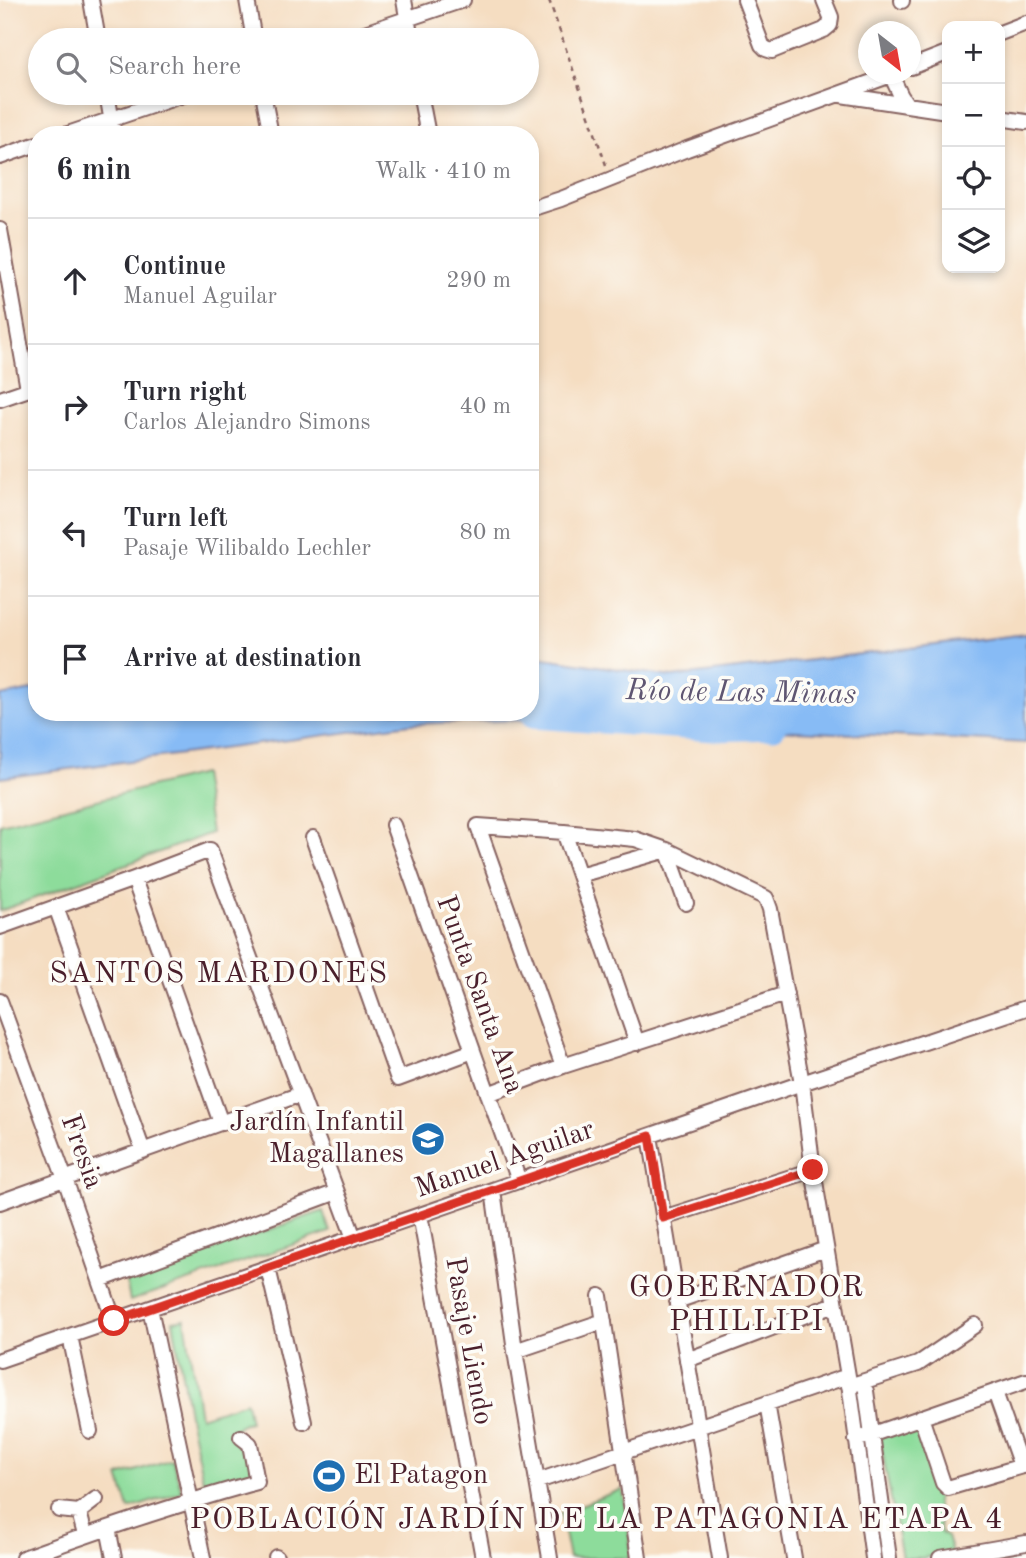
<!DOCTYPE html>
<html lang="en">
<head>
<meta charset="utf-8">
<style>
  body { margin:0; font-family:"Old Standard TT",serif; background:#f7f7f7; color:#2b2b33 }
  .controls { position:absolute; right:21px; top:21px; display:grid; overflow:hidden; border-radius:14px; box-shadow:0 4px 10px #0003 }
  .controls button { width:63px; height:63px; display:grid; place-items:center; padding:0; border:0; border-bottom:2px solid #e1e1e2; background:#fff; color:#2b2b33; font:35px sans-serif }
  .compass { position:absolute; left:858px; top:21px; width:63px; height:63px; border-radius:50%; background:#fff; box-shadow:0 4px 10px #0003; rotate:149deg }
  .stop { position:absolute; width:21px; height:21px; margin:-16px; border:5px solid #d93025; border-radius:50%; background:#fff }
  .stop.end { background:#d93025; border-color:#fff; box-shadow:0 2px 7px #0008 }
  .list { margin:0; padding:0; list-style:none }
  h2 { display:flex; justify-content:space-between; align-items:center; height:91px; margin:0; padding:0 28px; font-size:30px }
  h2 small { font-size:23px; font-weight:400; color:#7c7c81 }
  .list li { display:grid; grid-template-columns:46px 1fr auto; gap:21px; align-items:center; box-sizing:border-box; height:126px; padding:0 28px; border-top:2px solid #e1e1e2 }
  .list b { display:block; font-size:26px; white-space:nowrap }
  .list p { margin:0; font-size:23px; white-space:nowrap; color:#7c7c81 }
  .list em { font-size:23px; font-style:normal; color:#7c7c81 }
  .icon { flex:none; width:38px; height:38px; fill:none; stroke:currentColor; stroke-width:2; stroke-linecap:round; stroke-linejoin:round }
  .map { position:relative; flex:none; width:1026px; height:1558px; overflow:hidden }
  .search { position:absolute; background:#fff; box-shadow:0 4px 10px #0003; left:28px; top:28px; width:511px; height:77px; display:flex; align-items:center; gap:18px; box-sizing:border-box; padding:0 24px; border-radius:38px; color:#7c7c81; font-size:26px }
  .panel { position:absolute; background:#fff; box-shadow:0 4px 10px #0003; left:28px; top:126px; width:511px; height:595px; border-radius:28px }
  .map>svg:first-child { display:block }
</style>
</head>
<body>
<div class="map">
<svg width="1026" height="1558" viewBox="0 0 1026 1558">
  <rect width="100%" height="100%" fill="#fdfcf7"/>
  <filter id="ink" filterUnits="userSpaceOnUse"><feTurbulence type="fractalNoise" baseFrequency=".0143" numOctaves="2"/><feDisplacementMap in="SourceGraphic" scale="14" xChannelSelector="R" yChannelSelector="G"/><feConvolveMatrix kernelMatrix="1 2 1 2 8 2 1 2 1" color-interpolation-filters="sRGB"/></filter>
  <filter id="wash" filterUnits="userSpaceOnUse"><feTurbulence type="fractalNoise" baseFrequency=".00686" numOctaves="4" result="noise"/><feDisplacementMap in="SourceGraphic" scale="28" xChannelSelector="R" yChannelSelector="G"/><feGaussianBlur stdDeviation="1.57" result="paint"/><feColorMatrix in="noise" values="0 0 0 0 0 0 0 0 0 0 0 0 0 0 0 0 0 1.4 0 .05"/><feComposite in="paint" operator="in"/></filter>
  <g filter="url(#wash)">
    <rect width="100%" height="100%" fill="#f5ddc1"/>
    <!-- green -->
    <path fill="#8ddc9b" stroke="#6c7e63" stroke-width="2" d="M 202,774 L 211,833 L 0,911 L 0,824 Z
      M 323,1211 L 330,1232 L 130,1301 L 126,1280 Z
      M 185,1319 L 200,1417 L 246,1402 L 250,1422 C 234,1424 231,1433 238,1446 L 248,1448 L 252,1472 L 205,1489 L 190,1421 L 173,1321 Z
      M 918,1422 L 941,1490 L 936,1501 L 941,1533 L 947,1537 L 952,1553 L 923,1558 L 902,1558 L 879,1435 Z
      M 172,1459 L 182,1492 L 129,1509 L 119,1476 Z
      M 623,1489 L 632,1558 L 569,1558 L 560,1513 Z"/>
    <!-- water -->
    <path fill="#87bbf5" stroke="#686d90" stroke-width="2" d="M 1026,634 L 1026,743 L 563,719 L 410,724 L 0,778 L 0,696 L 37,689 L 37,712 L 530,712 L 530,656 L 672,677 Z"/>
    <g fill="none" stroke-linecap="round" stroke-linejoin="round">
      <!-- river -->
      <path stroke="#87bbf5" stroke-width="23" d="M 533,717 L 714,730 L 774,728"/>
    </g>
  </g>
  <g filter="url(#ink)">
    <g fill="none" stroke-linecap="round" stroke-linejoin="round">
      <!-- minor casing -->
      <g stroke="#866260" stroke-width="18">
        <path id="minor" d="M 91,0 L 98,40
          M 247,0 L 254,40
          M 404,0 L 411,40
          M 745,0 L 762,45 L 766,49 L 772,51 L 824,30 L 830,25 L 831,17 L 824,0
          M 902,0 L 902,1
          M 1000,33 L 1026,23
          M 344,40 L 463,0
          M 911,67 L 947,53
          M 891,75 L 901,96 L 907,105
          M 107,93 L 114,135
          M 263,93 L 271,135
          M 420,93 L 428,135
          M 841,95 L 947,111
          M 1000,118 L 1026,122
          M 65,135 L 189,93
          M 0,157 L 37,144
          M 530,209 L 561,199 L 687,149 L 894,74
          M 0,230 L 28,389
          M 0,399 L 35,387
          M 393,825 L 519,1181
          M 564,832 L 637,1043
          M 313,838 L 398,1079 L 473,1051
          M 579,875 L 667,850 L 686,903
          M 134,879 L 221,1123
          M 56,907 L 143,1151
          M 0,927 L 134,879 L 210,850 L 354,1238
          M 0,1001 L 65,1179 L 114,1321
          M 563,1066 L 478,826 L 564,832 L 635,839 L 667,850 L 766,898 L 770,909 L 802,1083 L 813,1170 L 848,1376 L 873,1558
          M 488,1094 L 563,1066 L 786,994
          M 650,1136 L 720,1558
          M 493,1190 L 515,1351 L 550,1558
          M 0,1202 L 301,1094
          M 420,1215 L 483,1558
          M 663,1218 L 813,1170
          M 268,1268 L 304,1422
          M 100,1280 L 337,1192
          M 600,1296 L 639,1558
          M 677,1301 L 826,1249
          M 150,1308 L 203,1558
          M 70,1336 L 90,1431
          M 515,1351 L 604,1321
          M 0,1360 L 802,1083 L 1026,1008
          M 687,1360 L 835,1304
          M 849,1386 L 918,1364 L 975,1325
          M 866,1391 L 889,1558
          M 995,1392 L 1021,1466
          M 767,1403 L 794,1558
          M 921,1417 L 943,1483 L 948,1488 L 1026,1465
          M 856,1440 L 1026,1381
          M 538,1481 L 848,1376
          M 59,1510 L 79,1512 L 85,1535
          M 79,1512 L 96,1499
          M 108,1528 L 114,1558
          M 23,1558 C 100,1530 178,1504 257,1482 L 250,1444 L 241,1437
          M 276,1558 L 276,1557
          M 940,1558 L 1026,1543"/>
      </g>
      <!-- path -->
      <path stroke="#866260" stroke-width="2.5" stroke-dasharray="5 5" stroke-linecap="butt" d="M 549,0 L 606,165"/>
      <!-- minor -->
      <use href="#minor" stroke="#fff" stroke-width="14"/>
    </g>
  </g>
  <g fill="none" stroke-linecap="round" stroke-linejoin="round" filter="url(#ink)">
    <!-- route -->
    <path stroke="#d93025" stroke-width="9" d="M 114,1321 L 650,1136 L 663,1218 L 813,1170"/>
  </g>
  <!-- icons -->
  <defs>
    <g id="school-disc" transform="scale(1.75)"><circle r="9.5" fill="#1f6fb2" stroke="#fdfcf7"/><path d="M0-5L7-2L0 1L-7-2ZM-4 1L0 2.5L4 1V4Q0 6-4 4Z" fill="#fff"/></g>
    <g id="stadium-disc" transform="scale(1.75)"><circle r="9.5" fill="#1f6fb2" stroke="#fdfcf7"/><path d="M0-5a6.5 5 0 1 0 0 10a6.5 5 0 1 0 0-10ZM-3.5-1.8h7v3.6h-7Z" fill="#fff"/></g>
  </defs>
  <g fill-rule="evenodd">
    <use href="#school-disc" x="428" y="1139"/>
    <use href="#stadium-disc" x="329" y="1476"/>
  </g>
  <g text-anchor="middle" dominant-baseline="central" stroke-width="7" stroke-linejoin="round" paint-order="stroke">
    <!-- street labels -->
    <g font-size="28" fill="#4a1f2b" stroke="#fdfcf7">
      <text transform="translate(479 995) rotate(70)">Punta Santa Ana</text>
      <text transform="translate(81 1152) rotate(70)">Fresia</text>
      <text transform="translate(505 1160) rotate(-19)">Manuel Aguilar</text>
      <text transform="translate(468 1341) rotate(80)">Pasaje Liendo</text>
    </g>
    <!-- poi labels -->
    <g font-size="28" fill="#4a1f2b" stroke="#fdfcf7" text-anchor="end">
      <text x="404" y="1123">Jardín Infantil<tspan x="404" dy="32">Magallanes</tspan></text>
      <text x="354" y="1476" text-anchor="start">El Patagon</text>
    </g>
    <!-- water labels -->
    <g font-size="30" font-style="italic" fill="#5f5672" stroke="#fdfcf7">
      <text transform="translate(741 693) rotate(1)">Río de Las Minas</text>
    </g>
    <!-- neighbourhood labels -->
    <g font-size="30" letter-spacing="2" fill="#4a1f2b" stroke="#fdfcf7">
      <text x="219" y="974">SANTOS MARDONES</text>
      <text x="747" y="1288">GOBERNADOR<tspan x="747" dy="34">PHILLIPI</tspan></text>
      <text x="597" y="1520">POBLACIÓN JARDÍN DE LA PATAGONIA ETAPA 4</text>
    </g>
  </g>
</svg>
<div class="controls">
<button>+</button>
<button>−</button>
<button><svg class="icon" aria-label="locate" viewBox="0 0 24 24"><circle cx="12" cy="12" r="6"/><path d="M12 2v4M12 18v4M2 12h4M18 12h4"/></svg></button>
<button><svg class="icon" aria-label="layers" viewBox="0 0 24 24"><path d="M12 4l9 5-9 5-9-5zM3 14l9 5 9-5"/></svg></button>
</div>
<svg class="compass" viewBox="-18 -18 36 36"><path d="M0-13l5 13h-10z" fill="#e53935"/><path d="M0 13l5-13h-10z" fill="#7c7c81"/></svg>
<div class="stop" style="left:114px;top:1321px"></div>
<div class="stop end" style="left:813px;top:1170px"></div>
<div class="search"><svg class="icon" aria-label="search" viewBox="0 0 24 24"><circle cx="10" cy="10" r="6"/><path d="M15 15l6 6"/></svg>Search here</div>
<section class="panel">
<h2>6 min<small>Walk · 410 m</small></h2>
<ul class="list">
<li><svg class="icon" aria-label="ahead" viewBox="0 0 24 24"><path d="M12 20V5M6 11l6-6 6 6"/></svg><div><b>Continue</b><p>Manuel Aguilar</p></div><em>290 m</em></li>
<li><svg class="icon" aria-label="right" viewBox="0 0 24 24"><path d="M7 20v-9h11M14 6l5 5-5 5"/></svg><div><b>Turn right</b><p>Carlos Alejandro Simons</p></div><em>40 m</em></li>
<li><svg class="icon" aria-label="left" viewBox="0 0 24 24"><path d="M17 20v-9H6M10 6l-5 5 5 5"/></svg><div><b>Turn left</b><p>Pasaje Wilibaldo Lechler</p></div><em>80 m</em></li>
<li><svg class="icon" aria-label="arrive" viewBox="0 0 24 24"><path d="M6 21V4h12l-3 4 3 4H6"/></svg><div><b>Arrive at destination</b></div></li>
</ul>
</section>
</div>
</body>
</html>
